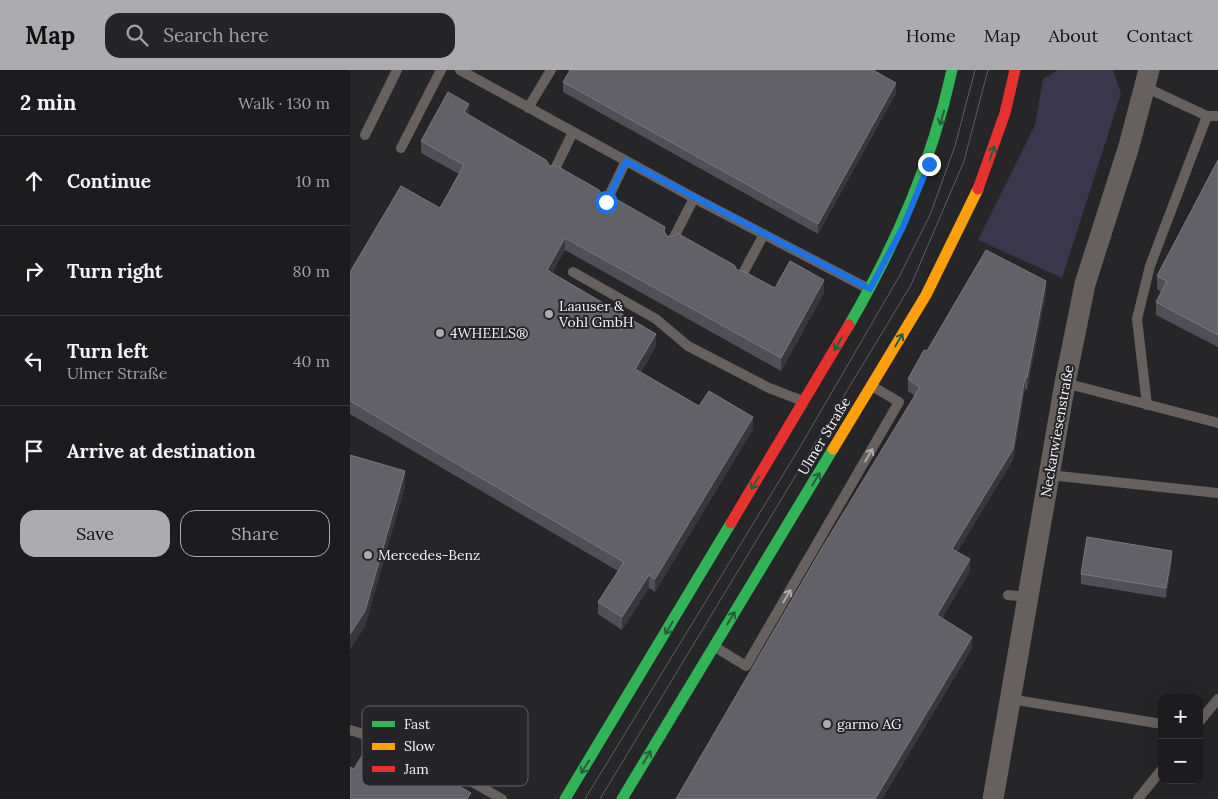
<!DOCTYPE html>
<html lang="en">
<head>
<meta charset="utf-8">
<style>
  body { margin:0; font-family:Lora,serif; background:#252527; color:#f1f3f6 }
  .controls { position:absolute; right:15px; bottom:15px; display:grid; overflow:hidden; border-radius:10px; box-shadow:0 5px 20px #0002 }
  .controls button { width:45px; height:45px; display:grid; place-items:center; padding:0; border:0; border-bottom:1px solid #3a3a3c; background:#1c1c1e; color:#f1f3f6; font:25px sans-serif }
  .stop { position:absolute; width:15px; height:15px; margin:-11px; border:4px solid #1a73e8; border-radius:50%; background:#fff }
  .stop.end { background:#1a73e8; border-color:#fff; box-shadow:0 1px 5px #0008 }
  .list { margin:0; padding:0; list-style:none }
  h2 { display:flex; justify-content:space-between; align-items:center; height:65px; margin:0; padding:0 20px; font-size:21px }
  h2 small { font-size:16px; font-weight:400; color:#a0a1a4 }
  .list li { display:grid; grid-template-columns:32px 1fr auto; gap:15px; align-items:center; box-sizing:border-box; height:90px; padding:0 20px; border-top:1px solid #3a3a3c }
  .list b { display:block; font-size:19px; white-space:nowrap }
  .list p { margin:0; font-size:16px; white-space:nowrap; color:#a0a1a4 }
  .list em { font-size:16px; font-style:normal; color:#a0a1a4 }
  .actions { display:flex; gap:10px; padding:15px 20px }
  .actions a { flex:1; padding:11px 0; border:1px solid #acabae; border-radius:15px; text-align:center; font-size:18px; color:#acabae }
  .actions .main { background:#acabae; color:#111 }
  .icon { flex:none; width:28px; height:28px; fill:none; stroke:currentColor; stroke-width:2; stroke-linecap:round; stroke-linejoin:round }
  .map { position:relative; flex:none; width:868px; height:729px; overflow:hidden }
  header { display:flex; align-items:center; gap:30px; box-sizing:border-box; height:70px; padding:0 25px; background:#acabae; color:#111 }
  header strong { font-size:24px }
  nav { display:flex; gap:28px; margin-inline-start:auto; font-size:18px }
  .search { width:350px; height:45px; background:#252527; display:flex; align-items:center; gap:12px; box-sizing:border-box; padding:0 18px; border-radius:15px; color:#a0a1a4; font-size:19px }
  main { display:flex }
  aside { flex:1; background:#1c1c1e }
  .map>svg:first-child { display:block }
</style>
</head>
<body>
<header>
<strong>Map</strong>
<div class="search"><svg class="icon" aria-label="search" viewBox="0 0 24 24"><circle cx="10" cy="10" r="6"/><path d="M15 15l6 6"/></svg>Search here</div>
<nav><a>Home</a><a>Map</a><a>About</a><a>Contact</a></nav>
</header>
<main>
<aside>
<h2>2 min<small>Walk · 130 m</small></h2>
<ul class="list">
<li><svg class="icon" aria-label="ahead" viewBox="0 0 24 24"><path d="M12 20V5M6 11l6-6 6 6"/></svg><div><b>Continue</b></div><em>10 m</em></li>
<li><svg class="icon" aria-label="right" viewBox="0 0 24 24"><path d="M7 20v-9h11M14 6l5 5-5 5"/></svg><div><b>Turn right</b></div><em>80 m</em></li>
<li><svg class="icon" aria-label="left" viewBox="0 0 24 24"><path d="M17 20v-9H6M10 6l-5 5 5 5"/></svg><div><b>Turn left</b><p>Ulmer Straße</p></div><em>40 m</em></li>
<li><svg class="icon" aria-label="arrive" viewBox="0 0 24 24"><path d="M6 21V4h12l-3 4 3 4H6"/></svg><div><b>Arrive at destination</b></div></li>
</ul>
<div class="actions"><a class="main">Save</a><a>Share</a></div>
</aside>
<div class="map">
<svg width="868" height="729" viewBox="0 0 868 729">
  <rect width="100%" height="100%" fill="#262528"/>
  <!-- green -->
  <path fill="#39364d" d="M 708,0 L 763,0 L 771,24 L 712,208 L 628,170 L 685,55 L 693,9 Z"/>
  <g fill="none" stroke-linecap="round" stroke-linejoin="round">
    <!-- lane -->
    <path stroke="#66605e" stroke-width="10" d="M 110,0 L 344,128 L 519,219
      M 795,17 L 857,46 L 868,46
      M 178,38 L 201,0
      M 15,65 L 47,0
      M 51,78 L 91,0
      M 203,103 L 223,62
      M 256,132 L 276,91
      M 321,173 L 344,128
      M 223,202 L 306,249 L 338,276 L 419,318 L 453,331
      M 391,207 L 414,164
      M 715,313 L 868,353
      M 797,335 L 787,249 L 800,196 L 857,46
      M 699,405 L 868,423
      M 658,525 L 678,527
      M 365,577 L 396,596 L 549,332 L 522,316
      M 660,629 L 812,654
      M 849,652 L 868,629
      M 0,660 L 16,665 L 30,659 L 152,729
      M 788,729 L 812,699"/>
    <!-- street -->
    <path stroke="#66605e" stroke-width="21" d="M 643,729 L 715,313 L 735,214 L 779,76 L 799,0"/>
    <!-- fast -->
    <path stroke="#30b455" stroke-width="11" d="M 499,255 C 546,174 582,92 602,0
      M 215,729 L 381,453
      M 272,729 L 483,379"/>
    <!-- slow -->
    <path stroke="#ff9f0a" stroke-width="11" d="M 483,379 L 576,225 L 628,119"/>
    <!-- jam -->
    <path stroke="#e5322d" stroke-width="11" d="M 628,119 L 655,43 L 665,0
      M 381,453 L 499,255"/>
    <!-- tram -->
    <path stroke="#605d5e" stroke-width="1" d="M 235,729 L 450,377 L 550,205 L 580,145 L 605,76 L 625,0
      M 250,729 L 561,215 L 614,91 L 638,0"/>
  </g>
  <!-- wall -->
  <path fill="#504f57" d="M 213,12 L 546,23 L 468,164 L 213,22 Z
    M 119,45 L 200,96 L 253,125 L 315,163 L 317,166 L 425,218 L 474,223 L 431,301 L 215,180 L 202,203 L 306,276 L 291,302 L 349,336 L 403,359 L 305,522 L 299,518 L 272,560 L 248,544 L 248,532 L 268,501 L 0,344 L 0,202 L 90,138 L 109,104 L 71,83 L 71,71 Z
    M 868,90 L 868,277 L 806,245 L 806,232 L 812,222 L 807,219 L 807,206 Z
    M 696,223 L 677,320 L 675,318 L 663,390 L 607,482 L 620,501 L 592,548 L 622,578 L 532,729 L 326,729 L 565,326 L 558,321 L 558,309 Z
    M 822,491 L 816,528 L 731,514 L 731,504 Z"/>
  <!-- shaded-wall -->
  <path fill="#38373d" d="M 546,13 L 546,23 L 468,164 L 468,154 Z
    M 119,34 L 119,46 L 114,42 Z
    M 215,168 L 215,180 L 197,213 L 197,200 Z
    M 474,210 L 474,223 L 431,301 L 431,288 Z
    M 696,211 L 696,223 L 677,320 L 677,308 Z
    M 306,264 L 306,276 L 285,311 L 285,299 Z
    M 675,307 L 675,318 L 663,390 L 602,490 L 602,479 Z
    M 403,347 L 403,359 L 305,522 L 305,509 Z
    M 55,401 L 55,417 L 15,557 L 0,580 L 0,564 Z
    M 822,481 L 822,491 L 816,528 L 816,518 Z
    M 620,489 L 620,501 L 587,557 L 587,545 Z
    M 299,505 L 299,518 L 272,560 L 272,547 Z
    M 622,567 L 622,578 L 532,729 L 525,729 Z"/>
  <!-- building -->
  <path fill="#626168" stroke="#79787e" d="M 220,0 L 523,0 L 546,13 L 468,154 L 213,12 Z
    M 98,22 L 119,34 L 114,42 L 196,90 L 200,96 L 207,96 L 249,120 L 253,125 L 259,125 L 315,157 L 314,161 L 317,166 L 322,167 L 327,163 L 384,195 L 387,200 L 393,201 L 425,218 L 440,191 L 474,210 L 431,288 L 215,168 L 197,200 L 306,264 L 285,299 L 349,336 L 359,321 L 403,347 L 305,509 L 299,505 L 272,547 L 248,532 L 274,492 L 0,331 L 0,202 L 51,116 L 90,138 L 114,95 L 71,71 Z
    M 868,90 L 868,265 L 806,232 L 817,211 L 807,206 Z
    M 636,180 L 696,211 L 677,308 L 675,307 L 663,379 L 602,479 L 620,489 L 587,545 L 622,567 L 525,729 L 326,729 L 472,478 L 570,317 L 558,309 L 574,280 L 577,281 Z
    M 0,385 L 55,401 L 15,541 L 0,564 Z
    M 737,467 L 822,481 L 816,518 L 731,504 Z
    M 23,667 L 121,723 L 117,729 L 0,729 L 0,697 L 4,699 Z"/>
  <!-- one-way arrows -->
  <defs><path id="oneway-shaft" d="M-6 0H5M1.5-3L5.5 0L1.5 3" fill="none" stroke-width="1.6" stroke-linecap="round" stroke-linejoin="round" transform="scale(1.25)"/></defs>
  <g stroke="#295e3b">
    <use href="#oneway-shaft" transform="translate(592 48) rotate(106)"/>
    <use href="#oneway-shaft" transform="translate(642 83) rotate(-71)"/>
    <use href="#oneway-shaft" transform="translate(549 270) rotate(-59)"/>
    <use href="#oneway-shaft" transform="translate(488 274) rotate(121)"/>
    <use href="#oneway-shaft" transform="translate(466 409) rotate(-59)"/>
    <use href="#oneway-shaft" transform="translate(405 413) rotate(121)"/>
    <use href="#oneway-shaft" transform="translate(381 548) rotate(-59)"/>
    <use href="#oneway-shaft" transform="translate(319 558) rotate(120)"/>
    <use href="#oneway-shaft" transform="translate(297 687) rotate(-59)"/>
    <use href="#oneway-shaft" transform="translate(235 697) rotate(122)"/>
  </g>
  <g stroke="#adaaaa">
    <use href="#oneway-shaft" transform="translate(519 385) rotate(-60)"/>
    <use href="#oneway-shaft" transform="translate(437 526) rotate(-60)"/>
  </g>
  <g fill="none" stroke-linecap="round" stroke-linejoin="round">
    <!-- route -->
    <path stroke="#1a73e8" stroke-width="6" d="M 256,132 L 276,91 L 520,219 L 553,157 L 579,94"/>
  </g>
  <!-- markers -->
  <g fill="#acabae" stroke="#252429" stroke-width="2">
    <circle cx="199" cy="244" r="5"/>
    <circle cx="90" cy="263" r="5"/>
    <circle cx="18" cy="485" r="5"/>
    <circle cx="477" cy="654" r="5"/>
  </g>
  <g text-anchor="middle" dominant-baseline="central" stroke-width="4" stroke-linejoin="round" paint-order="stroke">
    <!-- poi labels -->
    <g font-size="14" fill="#f4f3f6" stroke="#252429" text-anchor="start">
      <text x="209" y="236">Laauser &amp;<tspan x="209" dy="16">Vohl GmbH</tspan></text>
      <text x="100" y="263">4WHEELS®</text>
      <text x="28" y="485">Mercedes-Benz</text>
      <text x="487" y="654">garmo AG</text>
    </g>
    <!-- street labels -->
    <g font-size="14" fill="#f4f3f6" stroke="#252429">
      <text transform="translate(707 361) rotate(-80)">Neckarwiesenstraße</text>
      <text transform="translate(474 366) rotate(-59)">Ulmer Straße</text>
    </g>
  </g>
  <!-- legend -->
  <rect x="12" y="636" width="166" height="80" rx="8" fill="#252429" stroke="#636266" stroke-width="1"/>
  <rect x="22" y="651" width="23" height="6" fill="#30b455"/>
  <rect x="22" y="673" width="23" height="7" fill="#ff9f0a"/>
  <rect x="22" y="696" width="23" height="6" fill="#e5322d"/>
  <g font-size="14" fill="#f4f3f6">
    <text x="54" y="659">Fast</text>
    <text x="54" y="681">Slow</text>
    <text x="54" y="704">Jam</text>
  </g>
</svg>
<div class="controls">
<button>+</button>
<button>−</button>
</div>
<div class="stop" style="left:256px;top:132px"></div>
<div class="stop end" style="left:579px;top:94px"></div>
</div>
</main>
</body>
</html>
